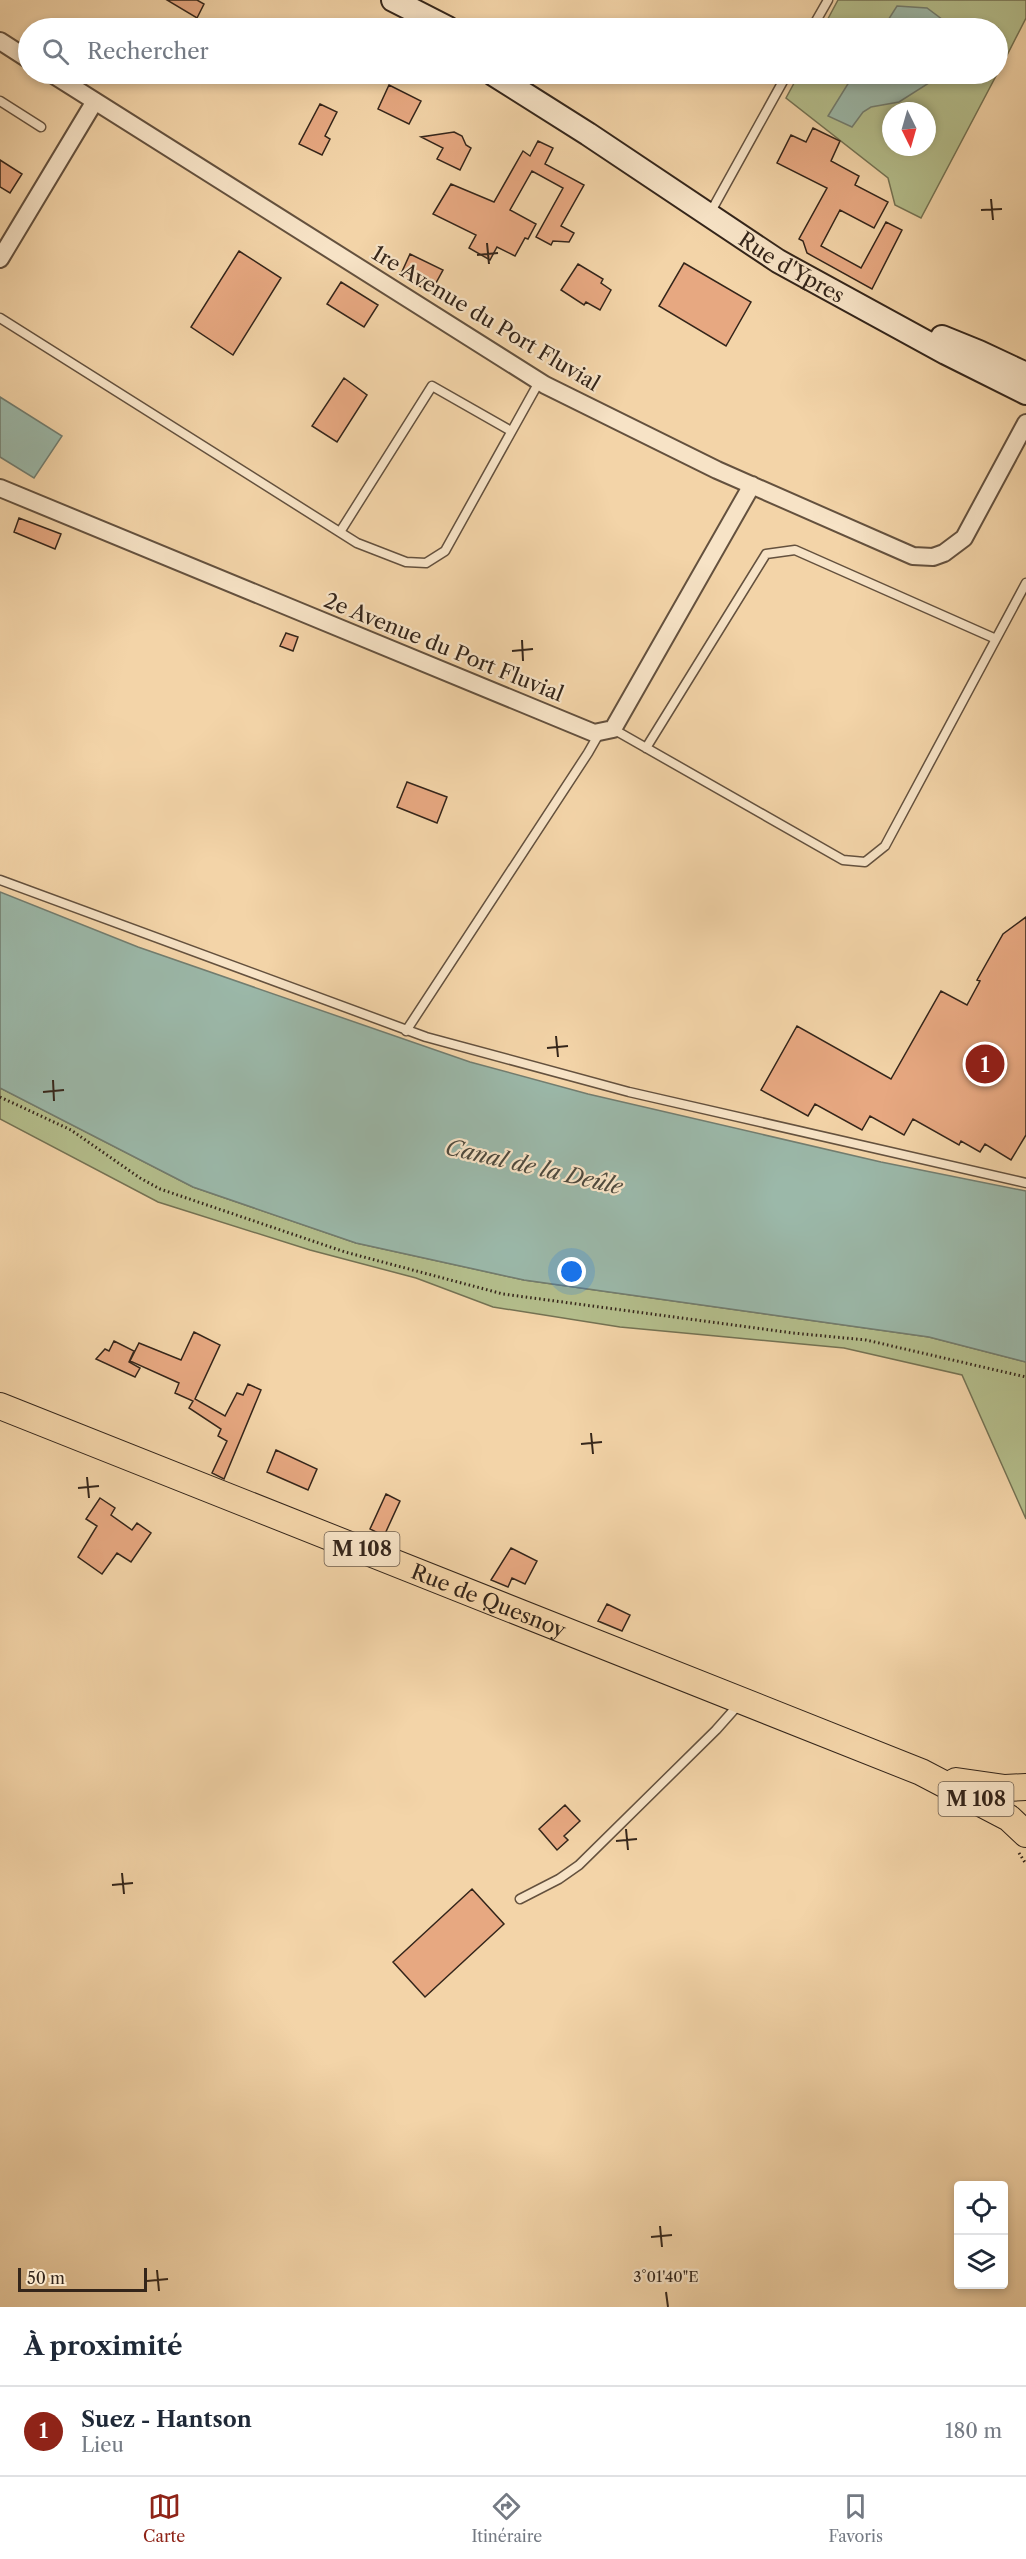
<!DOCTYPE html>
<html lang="fr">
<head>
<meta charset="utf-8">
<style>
  body { margin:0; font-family:"Libre Caslon Text",serif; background:#f6f6f7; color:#1f2937 }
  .controls { position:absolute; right:18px; bottom:18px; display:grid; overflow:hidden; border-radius:6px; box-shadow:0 3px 9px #0003 }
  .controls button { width:54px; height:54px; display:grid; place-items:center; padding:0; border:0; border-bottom:2px solid #e0e1e3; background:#fff; color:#1f2937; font:30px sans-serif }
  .compass { position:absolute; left:882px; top:102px; width:54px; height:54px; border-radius:50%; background:#fff; box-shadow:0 3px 9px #0003; rotate:175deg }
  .scale { position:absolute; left:18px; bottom:15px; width:129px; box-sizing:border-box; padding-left:6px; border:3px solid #34251a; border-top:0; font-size:16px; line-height:21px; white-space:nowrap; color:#34251a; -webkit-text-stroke:4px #f7e3c6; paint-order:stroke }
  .you { position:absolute; left:572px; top:1272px; width:21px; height:21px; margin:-15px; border:4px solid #fff; border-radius:50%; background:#1a73e8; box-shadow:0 0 0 9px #1a73e833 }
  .badge { display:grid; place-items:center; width:39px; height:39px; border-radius:50%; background:#8f2418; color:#fff; font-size:20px; font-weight:700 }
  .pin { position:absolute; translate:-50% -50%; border:3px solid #fff; box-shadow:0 2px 6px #0006 }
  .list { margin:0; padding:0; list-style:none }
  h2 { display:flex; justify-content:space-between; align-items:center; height:78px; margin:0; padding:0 24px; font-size:26px }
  h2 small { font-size:20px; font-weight:400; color:#747a83 }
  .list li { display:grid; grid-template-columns:39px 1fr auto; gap:18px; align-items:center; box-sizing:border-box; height:90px; padding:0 24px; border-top:2px solid #e0e1e3 }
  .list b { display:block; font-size:22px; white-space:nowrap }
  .list p { margin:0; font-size:20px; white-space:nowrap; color:#747a83 }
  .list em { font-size:20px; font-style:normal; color:#747a83 }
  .icon { flex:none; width:33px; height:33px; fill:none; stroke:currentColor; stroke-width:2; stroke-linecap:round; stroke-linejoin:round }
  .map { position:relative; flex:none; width:1026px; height:2307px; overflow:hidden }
  .search { position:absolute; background:#fff; box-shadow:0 3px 9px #0003; left:18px; right:18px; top:18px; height:66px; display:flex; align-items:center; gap:15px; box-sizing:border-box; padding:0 21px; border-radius:33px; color:#747a83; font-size:22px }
  .sheet { height:168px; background:#fff }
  nav { display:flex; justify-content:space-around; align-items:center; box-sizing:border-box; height:84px; border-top:2px solid #e0e1e3; background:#fff; font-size:16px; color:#747a83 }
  nav a { display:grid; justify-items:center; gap:3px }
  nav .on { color:#8f2418 }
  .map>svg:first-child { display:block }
</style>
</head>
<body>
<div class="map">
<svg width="1026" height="2307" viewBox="0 0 1026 2307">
  <rect width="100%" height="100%" fill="#f3d4a8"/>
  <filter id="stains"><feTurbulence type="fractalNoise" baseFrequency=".00333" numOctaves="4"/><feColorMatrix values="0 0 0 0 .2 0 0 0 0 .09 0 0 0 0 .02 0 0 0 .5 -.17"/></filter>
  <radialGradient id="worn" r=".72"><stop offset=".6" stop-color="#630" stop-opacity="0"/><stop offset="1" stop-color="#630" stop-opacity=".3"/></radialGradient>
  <!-- green -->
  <path fill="#b4be8c" stroke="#747253" stroke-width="1.5" fill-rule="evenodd" d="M 838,0 L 1026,0 L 1026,18 L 998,73 L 998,28 L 823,28 Z
    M 799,74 L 997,74 L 921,218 L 895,205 L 888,178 L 786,98 ZM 891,111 L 927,111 L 927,147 L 891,147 Z
    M 0,1088 L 193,1187 L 356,1243 L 524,1280 L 929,1337 L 1026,1362 L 1026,1519 L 962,1375 L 844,1348 L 620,1327 L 493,1307 L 416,1278 L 310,1250 L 158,1202 L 0,1119 Z"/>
  <!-- water -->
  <path fill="#9bb8a9" stroke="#727d70" stroke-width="1.5" d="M 897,6 L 927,8 L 947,23 L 948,28 L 883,28 Z
    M 854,74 L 935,74 L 929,83 L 899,102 L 871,107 L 863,112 L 852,127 L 828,116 Z
    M 0,397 L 62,436 L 34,478 L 0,457 Z
    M 0,892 L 138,947 L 470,1062 L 588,1094 L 881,1162 L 1026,1191 L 1026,1362 L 929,1337 L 524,1280 L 356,1243 L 193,1187 L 0,1088 Z"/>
  <!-- building -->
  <path fill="#e7a881" stroke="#34251a" stroke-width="1.5" d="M 167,0 L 197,0 L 204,4 L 197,18 Z
    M 389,85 L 421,101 L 409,124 L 378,109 Z
    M 320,104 L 337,112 L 325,136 L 330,139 L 322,155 L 299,144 Z
    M 813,128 L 840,141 L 831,161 L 859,176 L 855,185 L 888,202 L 874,228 L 840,210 L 821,246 L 861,268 L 886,222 L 902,230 L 872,289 L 807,253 L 803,241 L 799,239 L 827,188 L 777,163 L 791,135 L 806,142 Z
    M 454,132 L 462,136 L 466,145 L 471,148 L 460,170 L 437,159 L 443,148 L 421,137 Z
    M 538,141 L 553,148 L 545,164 L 584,185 L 561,226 L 574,233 L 569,242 L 553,241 L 551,245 L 536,237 L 563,188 L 532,171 L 510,210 L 536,224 L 528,239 L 525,238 L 515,256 L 497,247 L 490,260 L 469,248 L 476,235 L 433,214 L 451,184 L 494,202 L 523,151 L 530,156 Z
    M 0,160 L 22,174 L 10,193 L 0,187 Z
    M 239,251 L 281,278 L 233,355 L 191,327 Z
    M 410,254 L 443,270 L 431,292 L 400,276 Z
    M 684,263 L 751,302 L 726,346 L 659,306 Z
    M 578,264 L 603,279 L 601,283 L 611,290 L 600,310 L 586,302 L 584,305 L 561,290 Z
    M 341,282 L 378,305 L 364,327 L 327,304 Z
    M 344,378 L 367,395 L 337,442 L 312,426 Z
    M 19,518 L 61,534 L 55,549 L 14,532 Z
    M 286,633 L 298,637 L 293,651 L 280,646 Z
    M 407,782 L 447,797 L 437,823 L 397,807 Z
    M 1026,917 L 1026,1135 L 1011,1160 L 985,1144 L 980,1152 L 961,1141 L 959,1145 L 913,1119 L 904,1135 L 870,1116 L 862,1130 L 815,1104 L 808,1116 L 761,1090 L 797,1026 L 891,1079 L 941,991 L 967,1005 L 980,981 L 977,980 L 1003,934 Z
    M 194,1332 L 220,1345 L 195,1399 L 225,1416 L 237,1393 L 243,1395 L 248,1384 L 261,1390 L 224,1479 L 212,1473 L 227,1441 L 218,1436 L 221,1429 L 189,1408 L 193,1401 L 175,1393 L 179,1383 L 130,1361 L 139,1343 L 181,1360 Z
    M 114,1341 L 134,1351 L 129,1362 L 140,1368 L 135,1377 L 96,1359 L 105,1349 L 109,1351 Z
    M 276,1450 L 317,1469 L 308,1490 L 267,1472 Z
    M 386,1494 L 400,1501 L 384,1536 L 370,1529 Z
    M 100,1498 L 115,1508 L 111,1515 L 132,1530 L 137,1523 L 151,1533 L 131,1562 L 117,1553 L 102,1574 L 78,1557 L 97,1526 L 86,1519 Z
    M 511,1548 L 537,1561 L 525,1584 L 512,1578 L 508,1587 L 491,1580 Z
    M 607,1604 L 630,1615 L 622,1631 L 598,1621 Z
    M 565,1805 L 580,1821 L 564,1836 L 568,1840 L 557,1850 L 539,1829 Z
    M 472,1889 L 504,1924 L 425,1997 L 393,1962 Z"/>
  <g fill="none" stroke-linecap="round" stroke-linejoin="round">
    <!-- lane casing -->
    <g stroke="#64513e" stroke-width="11">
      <path id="lane" d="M 812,28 L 828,0
        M 0,101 L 41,127
        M 709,215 L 787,74
        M 0,318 L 357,543 L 406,562 L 426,563 L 445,551 L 539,382
        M 340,532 L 432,386 L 511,431
        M 613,729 L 843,860 L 865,862 L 885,846 L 1026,583
        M 646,748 L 766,554 L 795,550 L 996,639
        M 0,880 L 426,1037 L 629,1092 L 1026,1183
        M 406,1031 L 588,753 L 600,732
        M 520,1899 L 559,1879 L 579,1865 L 716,1730 L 740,1703"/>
    </g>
    <!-- street casing -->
    <g stroke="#64513e" stroke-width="20">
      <path id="street" d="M 0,41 L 28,59
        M 52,74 L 545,385 L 717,470 L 913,556 L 933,557 L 944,553 L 964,538 L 1026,423
        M 0,259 L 95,101
        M 0,488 L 594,733 L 613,729 L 752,485"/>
    </g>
    <!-- secondary casing -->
    <g stroke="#34251a" stroke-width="26">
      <g id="secondary">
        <path d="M 393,0 L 448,28"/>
        <path id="s1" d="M 493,74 L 588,134 L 778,261 L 946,353 L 1026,393"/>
        <path d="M 942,337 L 979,352 L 1026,374"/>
      </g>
    </g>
    <!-- primary casing -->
    <g stroke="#34251a" stroke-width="28">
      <g id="primary">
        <path id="s2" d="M 0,1406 L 921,1772 L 1009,1818 L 1026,1834"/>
        <path d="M 956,1781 L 1005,1788 L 1026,1787"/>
      </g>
    </g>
    <!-- path -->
    <path stroke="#34251a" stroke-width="3" stroke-dasharray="1.5 3" stroke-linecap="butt" d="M 0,1097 L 71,1130 L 140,1178 L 160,1189 L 345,1252 L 503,1294 L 793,1333 L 866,1340 L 1026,1377
      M 1019,1853 L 1026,1864"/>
    <!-- lane -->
    <use href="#lane" stroke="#f7e3c6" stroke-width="8"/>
    <!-- street -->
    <use href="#street" stroke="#f7e3c6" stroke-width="16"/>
    <!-- secondary -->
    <use href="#secondary" stroke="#f7e3c6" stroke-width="22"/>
    <!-- primary -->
    <use href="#primary" stroke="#f3d4a8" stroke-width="26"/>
  </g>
  <!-- ticks -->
  <path fill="none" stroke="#34251a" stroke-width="2" d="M 991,199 L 993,220M 981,210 L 1002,209M 487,243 L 489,264M 477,255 L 498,253M 522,640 L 523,661M 512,651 L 533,649M 556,1036 L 558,1057M 547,1048 L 568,1046M 53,1080 L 54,1101M 43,1092 L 64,1090M 591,1433 L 593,1454M 581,1444 L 602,1442M 87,1477 L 89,1498M 78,1488 L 99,1486M 626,1829 L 628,1850M 616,1841 L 637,1839M 122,1873 L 124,1894M 112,1885 L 133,1883M 660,2226 L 662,2247M 651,2237 L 672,2235M 157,2270 L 159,2291M 147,2281 L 168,2279M 666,2292 L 668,2307"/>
  <g text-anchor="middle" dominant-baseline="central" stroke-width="4.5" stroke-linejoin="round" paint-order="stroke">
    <!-- shield labels -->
    <g fill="#f7e3c6" stroke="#6e5e4e" stroke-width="1.5">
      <rect x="324.5" y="1532" width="75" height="34" rx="4.5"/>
      <rect x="938.5" y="1782" width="75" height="34" rx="4.5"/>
    </g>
    <g font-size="20" font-weight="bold" fill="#34251a">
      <text x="362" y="1549">M 108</text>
      <text x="976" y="1799">M 108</text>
    </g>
    <!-- street labels -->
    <g font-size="21" fill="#34251a" stroke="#f7e3c6">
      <text stroke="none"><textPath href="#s1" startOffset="356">Rue d'Ypres</textPath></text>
      <text transform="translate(486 318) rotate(31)">1re Avenue du Port Fluvial</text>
      <text transform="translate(444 647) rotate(22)">2e Avenue du Port Fluvial</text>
      <text stroke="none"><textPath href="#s2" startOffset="526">Rue de Quesnoy</textPath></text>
    </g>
    <!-- water labels -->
    <g font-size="22" font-style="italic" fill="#4e4a3e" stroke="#f7e3c6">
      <text transform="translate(534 1167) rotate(13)">Canal de la Deûle</text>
    </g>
  </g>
  <g font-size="15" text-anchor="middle" fill="#34251a" stroke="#f7e3c6" stroke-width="4.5" stroke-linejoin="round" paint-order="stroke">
    <text x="666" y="2282">3°01'40"E</text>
  </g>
  <rect width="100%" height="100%" filter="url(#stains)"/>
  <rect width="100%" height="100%" fill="url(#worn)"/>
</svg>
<div class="controls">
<button><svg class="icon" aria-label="locate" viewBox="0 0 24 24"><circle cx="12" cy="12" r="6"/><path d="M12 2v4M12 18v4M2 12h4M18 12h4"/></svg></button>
<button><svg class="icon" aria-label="layers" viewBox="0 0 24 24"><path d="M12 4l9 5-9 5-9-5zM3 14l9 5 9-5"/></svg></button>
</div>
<svg class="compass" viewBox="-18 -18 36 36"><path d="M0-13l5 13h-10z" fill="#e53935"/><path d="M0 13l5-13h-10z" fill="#747a83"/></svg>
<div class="scale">50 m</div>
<div class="you"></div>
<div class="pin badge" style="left:985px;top:1064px">1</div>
<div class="search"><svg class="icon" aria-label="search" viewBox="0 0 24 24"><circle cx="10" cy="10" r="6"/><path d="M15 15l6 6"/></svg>Rechercher</div>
</div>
<section class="sheet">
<h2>À proximité<small></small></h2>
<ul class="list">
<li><span class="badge">1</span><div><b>Suez - Hantson</b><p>Lieu</p></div><em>180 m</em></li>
</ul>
</section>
<nav>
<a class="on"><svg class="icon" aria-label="map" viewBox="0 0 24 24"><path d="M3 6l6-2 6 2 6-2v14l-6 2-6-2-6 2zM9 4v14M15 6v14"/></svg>Carte</a>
<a><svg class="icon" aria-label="directions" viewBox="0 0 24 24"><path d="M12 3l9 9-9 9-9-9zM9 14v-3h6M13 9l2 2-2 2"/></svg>Itinéraire</a>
<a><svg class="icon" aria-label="saved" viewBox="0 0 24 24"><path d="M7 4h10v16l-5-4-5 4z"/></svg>Favoris</a>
</nav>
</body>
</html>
